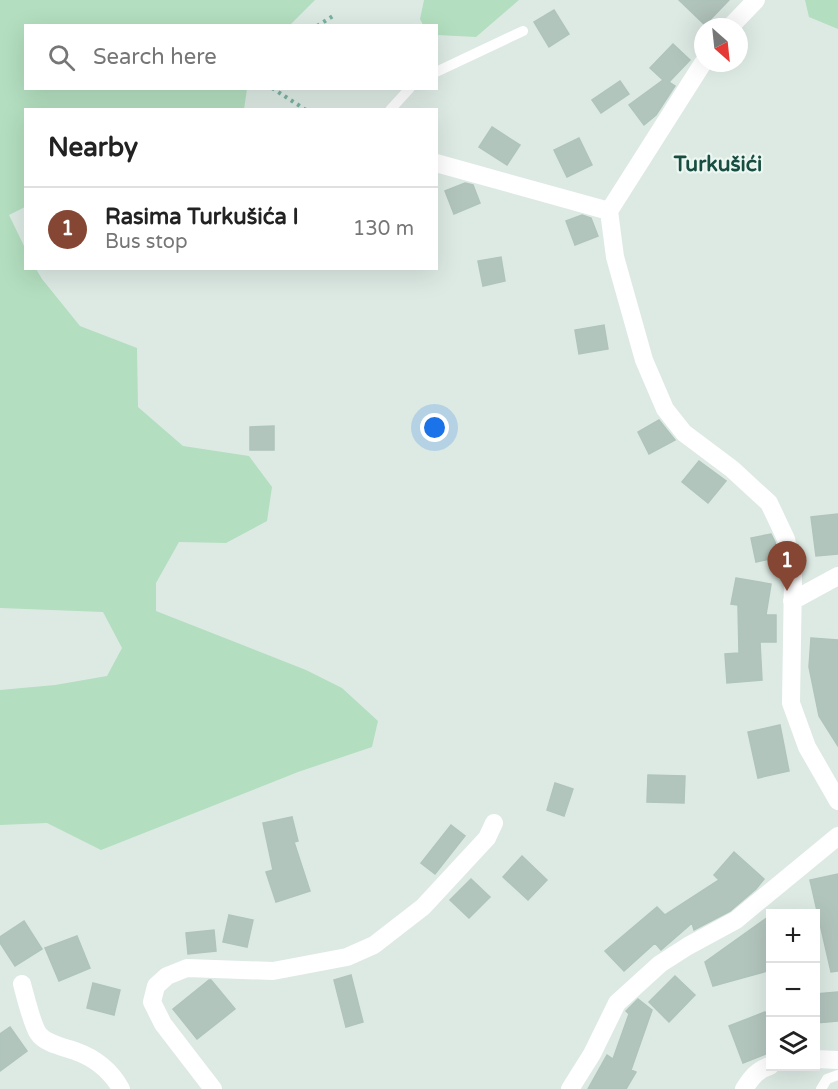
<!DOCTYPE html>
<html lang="en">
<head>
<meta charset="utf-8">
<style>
  body { margin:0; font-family:"Varela Round",sans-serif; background:#f6f6f6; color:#222 }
  .controls { position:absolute; right:18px; bottom:18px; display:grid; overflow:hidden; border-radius:0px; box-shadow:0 6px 24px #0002 }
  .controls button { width:54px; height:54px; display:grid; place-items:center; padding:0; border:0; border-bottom:2px solid #e0e0e0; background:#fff; color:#222; font:30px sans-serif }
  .compass { position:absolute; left:694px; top:18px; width:54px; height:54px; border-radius:50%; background:#fff; box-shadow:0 6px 24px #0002; rotate:153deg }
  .you { position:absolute; left:435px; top:428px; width:21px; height:21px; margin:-15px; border:4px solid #fff; border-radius:50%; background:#1a73e8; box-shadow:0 0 0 9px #1a73e833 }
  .badge { display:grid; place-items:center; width:39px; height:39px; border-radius:50%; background:#854733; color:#fff; font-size:20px; font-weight:700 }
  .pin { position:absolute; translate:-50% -50px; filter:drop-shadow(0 2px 3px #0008) }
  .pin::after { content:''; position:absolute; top:32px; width:21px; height:18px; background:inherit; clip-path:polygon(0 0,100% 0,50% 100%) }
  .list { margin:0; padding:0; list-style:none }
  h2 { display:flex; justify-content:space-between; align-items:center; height:78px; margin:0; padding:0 24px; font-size:26px }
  h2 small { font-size:20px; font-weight:400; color:#767676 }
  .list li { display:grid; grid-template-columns:39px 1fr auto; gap:18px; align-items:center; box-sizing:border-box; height:84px; padding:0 24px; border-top:2px solid #e0e0e0 }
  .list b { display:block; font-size:22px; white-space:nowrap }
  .list p { margin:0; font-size:20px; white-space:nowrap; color:#767676 }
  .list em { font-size:20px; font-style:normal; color:#767676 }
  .icon { flex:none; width:33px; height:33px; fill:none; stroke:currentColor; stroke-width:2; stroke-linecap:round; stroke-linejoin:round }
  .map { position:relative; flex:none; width:838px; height:1089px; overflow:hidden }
  .search { position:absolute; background:#fff; box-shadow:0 6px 24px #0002; left:24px; top:24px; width:414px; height:66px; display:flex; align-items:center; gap:15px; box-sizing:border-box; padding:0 21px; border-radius:0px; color:#767676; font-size:22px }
  .panel { position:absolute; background:#fff; box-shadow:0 6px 24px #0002; left:24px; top:108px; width:414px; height:162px; border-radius:0px }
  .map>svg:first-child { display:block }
</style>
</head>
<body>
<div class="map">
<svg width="838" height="1089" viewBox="0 0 838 1089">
  <rect width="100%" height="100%" fill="#ddeae4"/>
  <!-- green -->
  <path fill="#b3debf" d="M 0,0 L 315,0 L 290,25 L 26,26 L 26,88 L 247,89 L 244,109 L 26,110 L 25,207 L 9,215 L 25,248 L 26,268 L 36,269 L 42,279 L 80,326 L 137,348 L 138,407 L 183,446 L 249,456 L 272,487 L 267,521 L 226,543 L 179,542 L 156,583 L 156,611 L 306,670 L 342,688 L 378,721 L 372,747 L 298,772 L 101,850 L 47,823 L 0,825 L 0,690 L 55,685 L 107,676 L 122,648 L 103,612 L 0,608 Z
    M 424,0 L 519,0 L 476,37 L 437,35 L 436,26 L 423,25 L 420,19 Z
    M 805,0 L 838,0 L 838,29 L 809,17 Z"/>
  <!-- building -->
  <path fill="#b2c5bd" stroke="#afc4bb" stroke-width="1.5" d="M 679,0 L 729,0 L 705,25 Z
    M 554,10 L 569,34 L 549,47 L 534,22 Z
    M 673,44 L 690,60 L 669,82 L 675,86 L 656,115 L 644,125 L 629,105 L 663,80 L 650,68 Z
    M 620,81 L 629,94 L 601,113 L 592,100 Z
    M 492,127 L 520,145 L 507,165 L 479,147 Z
    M 579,138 L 592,165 L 567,177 L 554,150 Z
    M 465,183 L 473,185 L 480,203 L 454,214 L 445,191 Z
    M 582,215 L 591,218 L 598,236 L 575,245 L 566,221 Z
    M 501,257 L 505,281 L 483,286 L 478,261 Z
    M 604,325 L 608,349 L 579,354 L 575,330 Z
    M 659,420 L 675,440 L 649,454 L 638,432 Z
    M 274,426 L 274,450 L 250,450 L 250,427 Z
    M 699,461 L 726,481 L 708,503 L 682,482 Z
    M 838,514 L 838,554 L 816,556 L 811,517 Z
    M 771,534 L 775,542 L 778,557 L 756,562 L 751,538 Z
    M 736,578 L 771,584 L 766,615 L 776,615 L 776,642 L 760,642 L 762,680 L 727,683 L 725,654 L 739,653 L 738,605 L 731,604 Z
    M 811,638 L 838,640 L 838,746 L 819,716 L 809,667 Z
    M 780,725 L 789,771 L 758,778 L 748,732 Z
    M 648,775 L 685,776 L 684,803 L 647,802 Z
    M 555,783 L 573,789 L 564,816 L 547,810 Z
    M 292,817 L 298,841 L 294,842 L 310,891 L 276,902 L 266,872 L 273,870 L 263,823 Z
    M 451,825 L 465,836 L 435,874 L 421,863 Z
    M 734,852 L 764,879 L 756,889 L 730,911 L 694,930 L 692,923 L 661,950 L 655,943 L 624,971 L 605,951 L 657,907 L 665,915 L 719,880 L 714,875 Z
    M 522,856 L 547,880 L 528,900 L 503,877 Z
    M 838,874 L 838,971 L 831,972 L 810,880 Z
    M 471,879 L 490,897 L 469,918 L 450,900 Z
    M 229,915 L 253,920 L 247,947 L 223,942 Z
    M 771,915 L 771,970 L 713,986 L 705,962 Z
    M 24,921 L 42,949 L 15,966 L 0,943 L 0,937 Z
    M 214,930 L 216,951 L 188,954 L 186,933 Z
    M 77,936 L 90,968 L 59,981 L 45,948 Z
    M 351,975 L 363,1022 L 346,1027 L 334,980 Z
    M 675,976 L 695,995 L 669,1022 L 649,1002 Z
    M 209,980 L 211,980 L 235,1009 L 197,1039 L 173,1009 Z
    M 93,983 L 120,990 L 114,1015 L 87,1008 Z
    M 838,992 L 838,1021 L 816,1023 L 816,994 Z
    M 638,999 L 652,1010 L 631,1070 L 636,1072 L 626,1089 L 588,1089 L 607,1055 L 613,1059 L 629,1014 L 626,1011 Z
    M 765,1012 L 771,1026 L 771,1052 L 743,1063 L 729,1026 Z
    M 10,1027 L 27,1051 L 0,1071 L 0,1034 Z"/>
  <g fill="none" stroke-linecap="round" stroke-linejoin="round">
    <!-- path -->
    <path stroke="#7ab1a0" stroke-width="4" stroke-dasharray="3 4.5" stroke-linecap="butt" d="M 317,26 L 333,16
      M 272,88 L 306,110"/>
    <!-- lane -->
    <path stroke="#fff" stroke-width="10" d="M 436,72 L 523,31
      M 390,110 L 410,88
      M 821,1089 L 827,1079 L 838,1075"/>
    <!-- street -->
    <path stroke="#fff" stroke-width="18" d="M 730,27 L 756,0
      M 703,63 L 609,211 L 615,257 L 644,360 L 665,409 L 684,433 L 732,469 L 769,503 L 786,539 L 793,577 L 791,703 L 807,747 L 838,801
      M 436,163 L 609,211
      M 792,601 L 838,576
      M 22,984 C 25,995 32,1024 38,1033 C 45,1044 64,1047 75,1051 C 95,1058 111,1071 121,1089
      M 816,1059 L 838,1060
      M 213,1089 L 163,1024 L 152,1002 L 156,986 L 167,976 L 187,968 L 273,971 L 347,957 L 374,945 L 423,907 L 487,838 L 494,823
      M 570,1089 L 592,1054 L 617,1003 L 660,964 L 688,946 L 736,920 L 838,836
      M 744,1089 C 751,1078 758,1069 770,1066"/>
  </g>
  <g text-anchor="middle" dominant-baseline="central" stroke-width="4.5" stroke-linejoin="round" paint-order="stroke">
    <!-- neighbourhood labels -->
    <g font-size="21" font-weight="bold" fill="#184e41" stroke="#edf7f2">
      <text x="718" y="164">Turkušići</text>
    </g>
  </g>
</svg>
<div class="controls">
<button>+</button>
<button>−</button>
<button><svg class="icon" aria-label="layers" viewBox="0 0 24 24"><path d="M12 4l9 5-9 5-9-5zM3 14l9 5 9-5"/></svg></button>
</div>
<svg class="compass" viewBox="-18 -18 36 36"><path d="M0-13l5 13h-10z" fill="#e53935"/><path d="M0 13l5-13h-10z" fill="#767676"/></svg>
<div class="you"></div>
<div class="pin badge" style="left:787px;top:591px">1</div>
<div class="search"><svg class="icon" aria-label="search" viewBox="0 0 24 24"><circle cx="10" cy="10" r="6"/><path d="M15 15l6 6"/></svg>Search here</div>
<section class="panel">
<h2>Nearby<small></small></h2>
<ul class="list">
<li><span class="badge">1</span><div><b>Rasima Turkušića I</b><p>Bus stop</p></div><em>130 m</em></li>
</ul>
</section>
</div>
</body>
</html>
